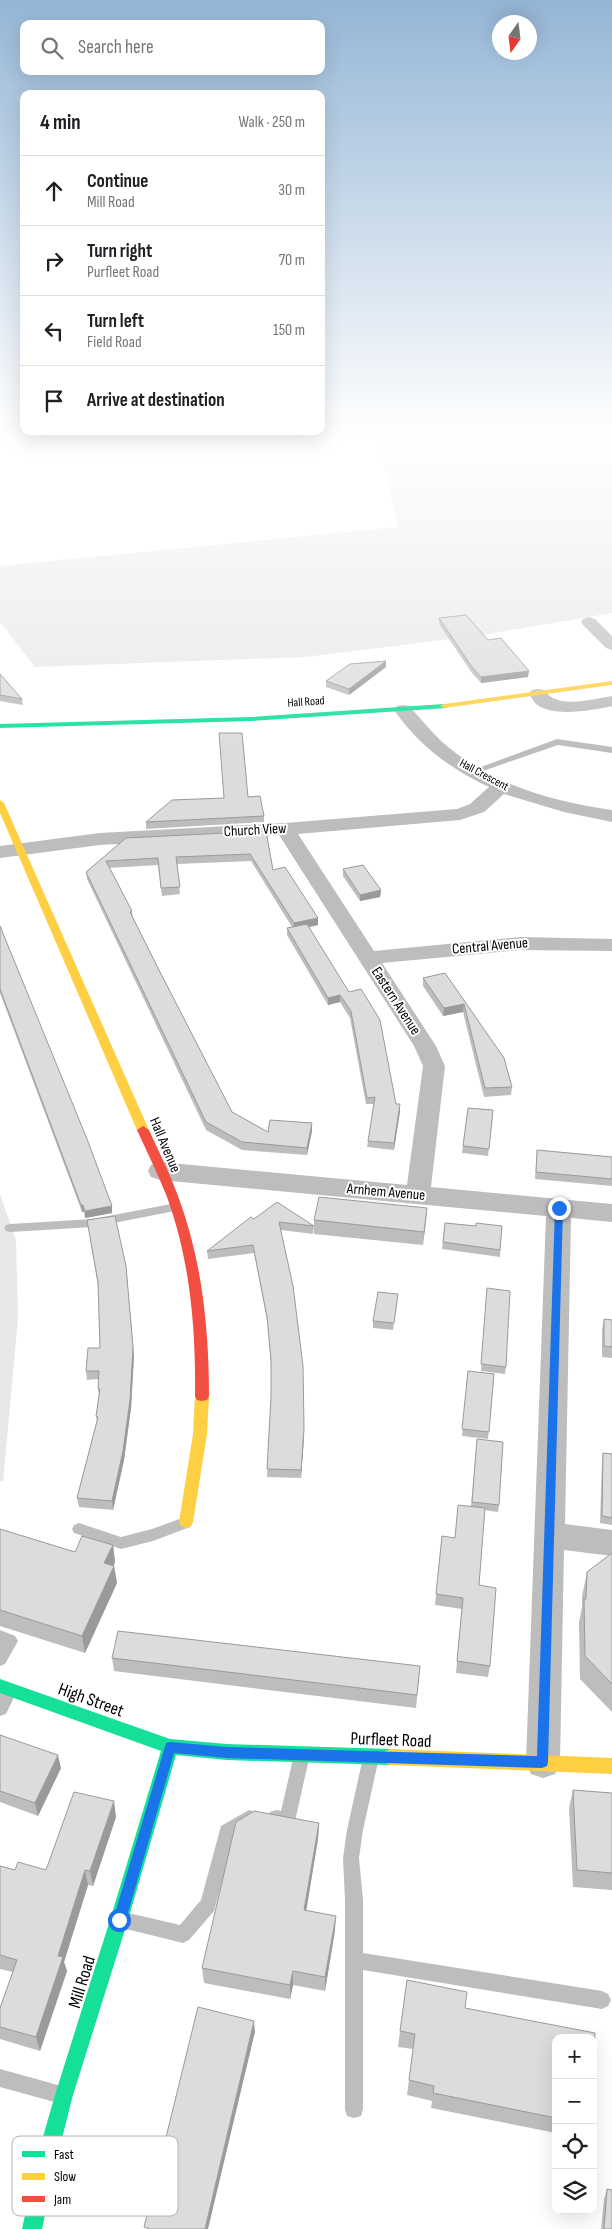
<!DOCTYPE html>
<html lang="en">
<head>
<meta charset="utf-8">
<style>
  body { margin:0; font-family:"Sofia Sans Condensed",sans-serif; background:#f2f2f2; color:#202124 }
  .controls { position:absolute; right:15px; bottom:15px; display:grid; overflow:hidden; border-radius:10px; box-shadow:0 5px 20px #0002 }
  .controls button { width:45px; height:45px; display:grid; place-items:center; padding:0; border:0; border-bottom:1px solid #e0e0e0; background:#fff; color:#202124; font:25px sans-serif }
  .compass { position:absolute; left:492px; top:15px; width:45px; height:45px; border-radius:50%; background:#fff; box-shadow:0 5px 20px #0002; rotate:194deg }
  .stop { position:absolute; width:15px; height:15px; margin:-11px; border:4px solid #1a73e8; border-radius:50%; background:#fff }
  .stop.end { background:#1a73e8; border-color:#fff; box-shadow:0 1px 5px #0008 }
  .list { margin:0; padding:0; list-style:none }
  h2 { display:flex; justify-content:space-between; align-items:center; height:65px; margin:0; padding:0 20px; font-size:21px }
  h2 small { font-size:16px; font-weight:400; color:#757577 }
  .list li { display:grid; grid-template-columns:32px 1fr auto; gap:15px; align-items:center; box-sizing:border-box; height:70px; padding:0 20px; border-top:1px solid #e0e0e0 }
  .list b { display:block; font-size:19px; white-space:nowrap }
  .list p { margin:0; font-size:16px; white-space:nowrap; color:#757577 }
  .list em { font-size:16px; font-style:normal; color:#757577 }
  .icon { flex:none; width:28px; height:28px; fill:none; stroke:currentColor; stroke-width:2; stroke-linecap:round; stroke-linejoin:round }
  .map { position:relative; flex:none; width:612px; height:2229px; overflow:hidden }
  .search { position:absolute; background:#fff; box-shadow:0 5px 20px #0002; left:20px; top:20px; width:305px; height:55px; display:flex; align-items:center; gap:12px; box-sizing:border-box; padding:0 18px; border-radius:10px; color:#757577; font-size:19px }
  .panel { position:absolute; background:#fff; box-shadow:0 5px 20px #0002; left:20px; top:90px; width:305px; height:345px; border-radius:10px }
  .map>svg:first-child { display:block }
</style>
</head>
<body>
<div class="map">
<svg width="612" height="2229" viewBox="0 0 612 2229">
  <rect width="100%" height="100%" fill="#fff"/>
  <!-- green -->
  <path fill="#e8e8e8" d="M 379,439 L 612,439 L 612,613 L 482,635 L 306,657 L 35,667 L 0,622 L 0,566 L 398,527 Z
    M 0,1194 L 16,1240 L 18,1318 L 3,1482 L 0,1481 Z"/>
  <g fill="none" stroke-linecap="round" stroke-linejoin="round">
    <!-- lane -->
    <path fill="#bdbdbd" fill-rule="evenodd" d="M 557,739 L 612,747 L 612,753 L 558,745 L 477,773 L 474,774 L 470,771 Z
      M 176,1203 L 180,1204 L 182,1207 L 180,1210 L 93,1227 L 10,1232 L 6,1231 L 4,1228 L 6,1225 L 10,1224 L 93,1219 Z
      M 185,1517 L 190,1519 L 192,1523 L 190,1527 L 153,1541 L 121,1549 L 74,1533 L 72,1529 L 74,1525 L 79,1523 L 121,1537 L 152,1529 Z
      M 0,1630 L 15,1636 L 18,1641 L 5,1664 L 0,1666 Z
      M 9,1684 L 15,1686 L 17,1691 L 6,1714 L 0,1716 L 0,1693 L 3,1686 Z
      M 301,1751 L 307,1754 L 309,1759 L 295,1821 L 293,1827 L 287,1829 L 270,1824 L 268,1818 L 270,1812 L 276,1810 L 281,1811 L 293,1759 L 295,1754 Z
      M 370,1754 L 376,1757 L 378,1762 L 363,1830 L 359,1858 L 363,1900 L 363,1953 L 602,1991 L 608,1994 L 611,2000 L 608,2006 L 602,2009 L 363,1970 L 363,2109 L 361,2116 L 354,2118 L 347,2116 L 345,2109 L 345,1900 L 343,1858 L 347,1830 L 362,1762 L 364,1757 Z
      M 249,1810 L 255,1812 L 257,1818 L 255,1824 L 234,1837 L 214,1911 L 189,1940 L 183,1943 L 118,1927 L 115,1921 L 118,1915 L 124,1912 L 180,1925 L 201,1900 L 221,1826 Z
      M 0,2069 L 65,2087 L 67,2094 L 65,2101 L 58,2103 L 0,2087 Z"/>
    <!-- street -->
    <path fill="#bdbdbd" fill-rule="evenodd" d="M 589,617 L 595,619 L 612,636 L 612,650 L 606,648 L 583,625 L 581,622 L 583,619 Z
      M 538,689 L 544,690 C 558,710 592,699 612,696 L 612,706 C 593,710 553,718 536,704 C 534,702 531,697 529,694 L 532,690 Z
      M 403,705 L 409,706 C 423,721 436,738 452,750 C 496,786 557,802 612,810 L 612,822 L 564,812 L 504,794 L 484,812 L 460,820 L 298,834 L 374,951 L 520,937 L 612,939 L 612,951 L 520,950 L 382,963 L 436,1046 L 445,1066 L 431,1187 L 612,1204 L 612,1222 L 571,1218 L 565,1524 L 612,1530 L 612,1556 L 564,1550 L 560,1762 L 555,1774 L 543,1778 L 531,1774 L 526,1762 L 546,1216 L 160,1180 L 151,1177 L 148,1171 L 151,1165 L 160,1162 L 407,1185 L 423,1066 L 414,1046 L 279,835 L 100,845 L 0,858 L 0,846 L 100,833 L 285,823 L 457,809 L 470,804 L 489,787 C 452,770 418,745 394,710 L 397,706 Z"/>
    <!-- fast -->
    <path fill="#16e098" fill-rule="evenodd" d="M 444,704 L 448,706 L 447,708 L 251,721 L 0,728 L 0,724 L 251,717 Z
      M 0,1679 L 170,1739 L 227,1744 L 390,1749 L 396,1752 L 398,1757 L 396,1762 L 390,1765 L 227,1760 L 176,1755 L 128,1920 L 73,2095 L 58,2154 L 42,2229 L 22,2229 L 38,2154 L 55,2095 L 110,1920 L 161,1751 L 0,1693 Z"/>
    <!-- slow -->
    <path fill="#ffcf43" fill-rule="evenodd" d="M 612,681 L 612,685 L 444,708 L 440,706 L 444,704 Z
      M 0,800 L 4,803 L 149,1130 L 147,1133 L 139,1133 L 137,1130 L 0,813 Z
      M 202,1391 L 207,1392 L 209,1396 L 207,1434 L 193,1522 L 191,1526 L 186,1528 L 181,1526 L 179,1522 L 193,1434 L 195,1396 L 197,1392 Z
      M 390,1749 L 612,1758 L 612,1774 L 390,1765 L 384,1762 L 382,1757 L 384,1752 Z"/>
    <!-- jam -->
    <path fill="#f24e42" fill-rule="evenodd" d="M 143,1126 L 149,1130 C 159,1152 170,1174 178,1196 C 202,1260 209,1328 209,1396 L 207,1400 L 202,1401 L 197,1400 L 195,1396 C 196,1328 190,1260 167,1197 C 158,1174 147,1152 137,1130 Z"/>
  </g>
  <!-- wall -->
  <path fill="#bdbdbd" d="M 439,618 L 488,640 L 528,677 L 481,683 L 472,673 L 439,624 Z
    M 386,661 L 386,667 L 349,695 L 326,687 L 326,681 Z
    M 0,674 L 22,699 L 23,705 L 0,701 Z
    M 248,797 L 264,816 L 264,822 L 146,829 L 146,822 Z
    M 266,831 L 273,870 L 318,918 L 318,925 L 309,927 L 400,1111 L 394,1150 L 367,1147 L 368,1141 L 374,1104 L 366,1104 L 350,1018 L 340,1002 L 328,1005 L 287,935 L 287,928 L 292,927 L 251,861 L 177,864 L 180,894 L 162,896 L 158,865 L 109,868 L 132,911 L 133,918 L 159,970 L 232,1112 L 268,1132 L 312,1131 L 307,1155 L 242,1150 L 206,1130 L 87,879 L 86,872 L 126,838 Z
    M 343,869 L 381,890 L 380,897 L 360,901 L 343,876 Z
    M 0,926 L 112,1206 L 112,1213 L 85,1218 L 84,1212 L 82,1212 L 0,993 Z
    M 445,973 L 504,1058 L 512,1087 L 511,1095 L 484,1097 L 463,1012 L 443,1016 L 423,986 L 423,978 Z
    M 468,1108 L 493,1110 L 488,1156 L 462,1153 Z
    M 537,1150 L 612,1157 L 612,1186 L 535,1179 Z
    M 427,1208 L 423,1245 L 314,1234 L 314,1220 Z
    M 254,1219 L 314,1226 L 313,1234 L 281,1230 L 304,1437 L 301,1478 L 267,1477 L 271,1397 L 271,1366 L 268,1325 L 254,1253 L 208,1259 L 207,1251 Z
    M 87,1220 L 134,1356 L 131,1408 L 124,1460 L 113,1510 L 79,1507 L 77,1498 L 97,1422 L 96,1416 L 99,1396 L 98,1389 L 99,1379 L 87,1380 L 86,1371 L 100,1348 L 98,1286 Z
    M 445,1223 L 476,1226 L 502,1226 L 500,1257 L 442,1249 Z
    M 487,1288 L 506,1367 L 505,1374 L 481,1371 Z
    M 397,1301 L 393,1330 L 373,1328 L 373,1321 Z
    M 604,1319 L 612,1320 L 612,1358 L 602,1357 L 602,1330 Z
    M 468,1371 L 494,1374 L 488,1439 L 462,1436 Z
    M 477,1439 L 499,1505 L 498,1512 L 484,1510 L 479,1585 L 490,1666 L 488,1677 L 456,1673 L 462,1609 L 435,1605 L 442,1536 L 455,1538 L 471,1506 Z
    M 603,1453 L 612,1454 L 612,1525 L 600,1523 L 602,1460 Z
    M 0,1529 L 75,1552 L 113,1545 L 115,1562 L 114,1565 L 114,1566 L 117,1583 L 85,1653 L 0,1626 Z
    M 612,1553 L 612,1712 L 580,1679 L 579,1622 L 582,1607 L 582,1596 L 587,1572 Z
    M 112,1658 L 420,1666 L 416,1708 L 114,1671 Z
    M 0,1735 L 61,1768 L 38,1816 L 0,1802 Z
    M 573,1790 L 612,1793 L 612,1890 L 573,1887 L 569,1808 Z
    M 116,1817 L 93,1886 L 88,1885 L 64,1962 L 67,1971 L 40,2051 L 0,2039 L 0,2008 L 13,1972 L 0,1969 L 0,1866 L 15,1870 L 46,1870 Z
    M 319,1823 L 318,1839 L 306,1910 L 335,1930 L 325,1991 L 293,1985 L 290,1999 L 204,1983 L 202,1968 Z
    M 465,2008 L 556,2038 L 556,2133 L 431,2108 L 432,2101 L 407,2095 L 413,2049 L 398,2047 L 400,2031 Z
    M 607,2189 L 612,2229 L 601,2229 L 604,2199 Z"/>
  <!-- shaded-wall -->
  <path fill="#9a9a9a" d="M 386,661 L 386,667 L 349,695 L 349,689 Z
    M 529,671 L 528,677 L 481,683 L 481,677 Z
    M 381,890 L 380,897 L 360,901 L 360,895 Z
    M 318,918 L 318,925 L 294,930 L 294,923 Z
    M 340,995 L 340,1002 L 328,1005 L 328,998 Z
    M 464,1004 L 463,1012 L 443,1016 L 444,1008 Z
    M 400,1104 L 400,1111 L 394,1150 L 394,1143 Z
    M 312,1123 L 312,1131 L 307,1155 L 307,1148 Z
    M 81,1205 L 83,1205 L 84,1212 L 82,1212 Z
    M 112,1206 L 112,1213 L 85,1218 L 85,1211 Z
    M 427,1208 L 426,1221 L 423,1245 L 424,1232 Z
    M 126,1266 L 134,1356 L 131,1408 L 124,1460 L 113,1510 L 112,1501 Z
    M 304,1429 L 304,1437 L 301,1478 L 301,1470 Z
    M 113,1545 L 115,1562 L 107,1580 L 104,1563 Z
    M 114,1566 L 117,1583 L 85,1653 L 82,1636 Z
    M 58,1755 L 61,1768 L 38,1816 L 35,1803 Z
    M 114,1801 L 116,1817 L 93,1886 L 90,1871 Z
    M 319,1823 L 318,1839 L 304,1925 L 304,1910 Z
    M 85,1870 L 88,1885 L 64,1962 L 67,1971 L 40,2051 L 36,2037 L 58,1956 Z
    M 336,1916 L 335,1930 L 325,1991 L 325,1977 Z
    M 293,1971 L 293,1985 L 290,1999 L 290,1985 Z
    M 254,2021 L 255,2032 L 208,2229 L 205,2229 Z"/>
  <!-- building -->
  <path fill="#dcdcdc" stroke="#9a9a9a" d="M 466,615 L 488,640 L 501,638 L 529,671 L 481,677 L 472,667 L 439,618 Z
    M 386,661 L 349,689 L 326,681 L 350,664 Z
    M 0,674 L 22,699 L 0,695 Z
    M 219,733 L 242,733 L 248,797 L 260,796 L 264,816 L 146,822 L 172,800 L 224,798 Z
    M 266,831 L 273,870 L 285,867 L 318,918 L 294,923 L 250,854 L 176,857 L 180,887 L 161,888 L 158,858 L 106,861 L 132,911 L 130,912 L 159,970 L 232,1112 L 268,1132 L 270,1120 L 312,1123 L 307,1148 L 242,1142 L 206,1122 L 86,872 L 126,838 Z
    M 363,865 L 381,890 L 360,895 L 343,869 Z
    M 307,924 L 349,992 L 361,989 L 380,1020 L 396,1104 L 400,1104 L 394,1143 L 368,1141 L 375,1097 L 367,1098 L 351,1011 L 340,995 L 328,998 L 287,928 Z
    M 0,926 L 87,1139 L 112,1206 L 85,1211 L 83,1205 L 81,1205 L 0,989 Z
    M 445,973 L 504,1058 L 512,1087 L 485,1088 L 464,1004 L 444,1008 L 423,978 Z
    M 468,1108 L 493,1110 L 489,1149 L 463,1146 Z
    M 537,1150 L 612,1157 L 612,1179 L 536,1172 Z
    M 319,1197 L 427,1208 L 424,1232 L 314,1220 Z
    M 277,1202 L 314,1226 L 279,1222 L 293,1286 L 303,1366 L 304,1429 L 301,1470 L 267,1469 L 271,1397 L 271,1360 L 267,1317 L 253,1245 L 207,1251 L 251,1217 L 254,1219 Z
    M 115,1216 L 126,1266 L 133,1347 L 130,1400 L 123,1451 L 112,1501 L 77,1498 L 98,1417 L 96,1416 L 100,1389 L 98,1389 L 99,1371 L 86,1371 L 88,1348 L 100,1348 L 98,1282 L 87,1220 Z
    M 445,1223 L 476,1226 L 476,1223 L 502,1226 L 500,1250 L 443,1242 Z
    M 487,1288 L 510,1291 L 506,1367 L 481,1364 Z
    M 378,1292 L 398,1294 L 394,1323 L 373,1321 Z
    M 604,1319 L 612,1320 L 612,1347 L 604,1346 Z
    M 468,1371 L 494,1374 L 489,1432 L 462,1429 Z
    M 477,1439 L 503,1442 L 499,1505 L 472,1502 Z
    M 603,1453 L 612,1454 L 612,1518 L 602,1516 Z
    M 458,1505 L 485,1508 L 479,1585 L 496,1588 L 490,1666 L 457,1661 L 463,1598 L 436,1594 L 442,1536 L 455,1538 Z
    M 0,1529 L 75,1552 L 82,1536 L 113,1545 L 104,1563 L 114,1566 L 82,1636 L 0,1610 Z
    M 612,1553 L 612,1684 L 585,1656 L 584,1599 L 586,1599 L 587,1572 Z
    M 118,1631 L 420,1666 L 417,1695 L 112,1658 Z
    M 0,1735 L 58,1755 L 35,1803 L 0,1791 Z
    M 573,1790 L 612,1793 L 612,1873 L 577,1870 Z
    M 74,1792 L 114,1801 L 90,1871 L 85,1870 L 58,1956 L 63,1957 L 36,2037 L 0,2027 L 0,2008 L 17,1960 L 0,1955 L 0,1866 L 15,1870 L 18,1862 L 46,1870 Z
    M 254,1811 L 319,1823 L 304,1910 L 336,1916 L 325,1977 L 293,1971 L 290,1985 L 202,1968 L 236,1822 Z
    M 407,1980 L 467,1992 L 465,2008 L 595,2033 L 593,2062 L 593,2038 L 556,2038 L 556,2118 L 433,2093 L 434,2086 L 409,2080 L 415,2034 L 400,2031 Z
    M 198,2007 L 254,2021 L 205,2229 L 150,2229 L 144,2227 Z
    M 607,2189 L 612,2190 L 612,2229 L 604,2229 Z"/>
  <!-- sky -->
  <linearGradient id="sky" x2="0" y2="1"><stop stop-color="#95b6d6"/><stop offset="0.58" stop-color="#fff"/><stop offset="1" stop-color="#fff" stop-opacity="0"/></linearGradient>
  <rect width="612" height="751" fill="url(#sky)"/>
  <!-- route -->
  <path fill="#1a73e8" d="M 559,1205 L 563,1208 L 548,1762 L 547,1766 L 542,1768 L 227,1758 L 174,1753 L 126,1920 L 124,1924 L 119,1926 L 115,1924 L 113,1920 L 166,1743 L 170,1742 L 227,1747 L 537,1756 L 555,1208 Z"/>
  <g text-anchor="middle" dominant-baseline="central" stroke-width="4" stroke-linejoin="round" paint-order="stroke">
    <!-- far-street labels -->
    <g font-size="12" fill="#000" stroke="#fff">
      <text transform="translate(306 702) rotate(-4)">Hall Road</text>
      <text transform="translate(484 775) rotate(28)">Hall Crescent</text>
    </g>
    <!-- street labels -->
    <g font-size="15" fill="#000" stroke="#fff">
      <text transform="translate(255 830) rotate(-3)">Church View</text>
      <text transform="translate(490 946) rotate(-5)">Central Avenue</text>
      <text transform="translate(396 1001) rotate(57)">Eastern Avenue</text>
      <text transform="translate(165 1145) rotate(67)">Hall Avenue</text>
      <text transform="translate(386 1192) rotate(5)">Arnhem Avenue</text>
    </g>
    <!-- near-street labels -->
    <g font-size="18" fill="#000" stroke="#fff">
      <text transform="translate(91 1700) rotate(20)">High Street</text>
      <text transform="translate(391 1740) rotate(2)">Purfleet Road</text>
      <text transform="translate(82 1982) rotate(-73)">Mill Road</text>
    </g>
  </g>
  <!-- legend -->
  <rect x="12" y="2136" width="166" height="80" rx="8" fill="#fff" stroke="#b2b2b2" stroke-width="1"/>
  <rect x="22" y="2151" width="23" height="6" fill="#16e098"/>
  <rect x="22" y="2173" width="23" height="7" fill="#ffcf43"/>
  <rect x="22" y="2196" width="23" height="6" fill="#f24e42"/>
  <g font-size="14" fill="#000">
    <text x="54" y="2159">Fast</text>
    <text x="54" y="2181">Slow</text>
    <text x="54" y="2204">Jam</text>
  </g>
</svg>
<div class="controls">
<button>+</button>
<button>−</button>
<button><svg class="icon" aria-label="locate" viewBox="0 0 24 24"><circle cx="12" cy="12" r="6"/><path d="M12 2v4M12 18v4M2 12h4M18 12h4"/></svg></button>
<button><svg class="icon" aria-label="layers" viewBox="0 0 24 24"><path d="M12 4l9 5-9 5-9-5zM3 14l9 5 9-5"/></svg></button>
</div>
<svg class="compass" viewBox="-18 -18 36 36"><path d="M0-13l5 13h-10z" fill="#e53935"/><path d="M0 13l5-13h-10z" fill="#757577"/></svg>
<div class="stop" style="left:119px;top:1920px"></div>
<div class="stop end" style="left:559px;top:1208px"></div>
<div class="search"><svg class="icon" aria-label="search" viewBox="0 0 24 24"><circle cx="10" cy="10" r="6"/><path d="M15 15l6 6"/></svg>Search here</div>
<section class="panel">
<h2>4 min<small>Walk · 250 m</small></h2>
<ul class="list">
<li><svg class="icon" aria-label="ahead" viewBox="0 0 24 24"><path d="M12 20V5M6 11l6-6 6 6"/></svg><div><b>Continue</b><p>Mill Road</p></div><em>30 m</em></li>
<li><svg class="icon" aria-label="right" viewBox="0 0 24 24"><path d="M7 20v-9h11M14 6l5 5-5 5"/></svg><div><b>Turn right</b><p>Purfleet Road</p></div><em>70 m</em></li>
<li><svg class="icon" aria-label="left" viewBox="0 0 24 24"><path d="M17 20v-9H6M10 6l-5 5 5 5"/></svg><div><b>Turn left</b><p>Field Road</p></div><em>150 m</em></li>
<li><svg class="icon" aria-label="arrive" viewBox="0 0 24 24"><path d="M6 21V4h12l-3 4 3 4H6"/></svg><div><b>Arrive at destination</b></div></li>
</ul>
</section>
</div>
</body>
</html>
